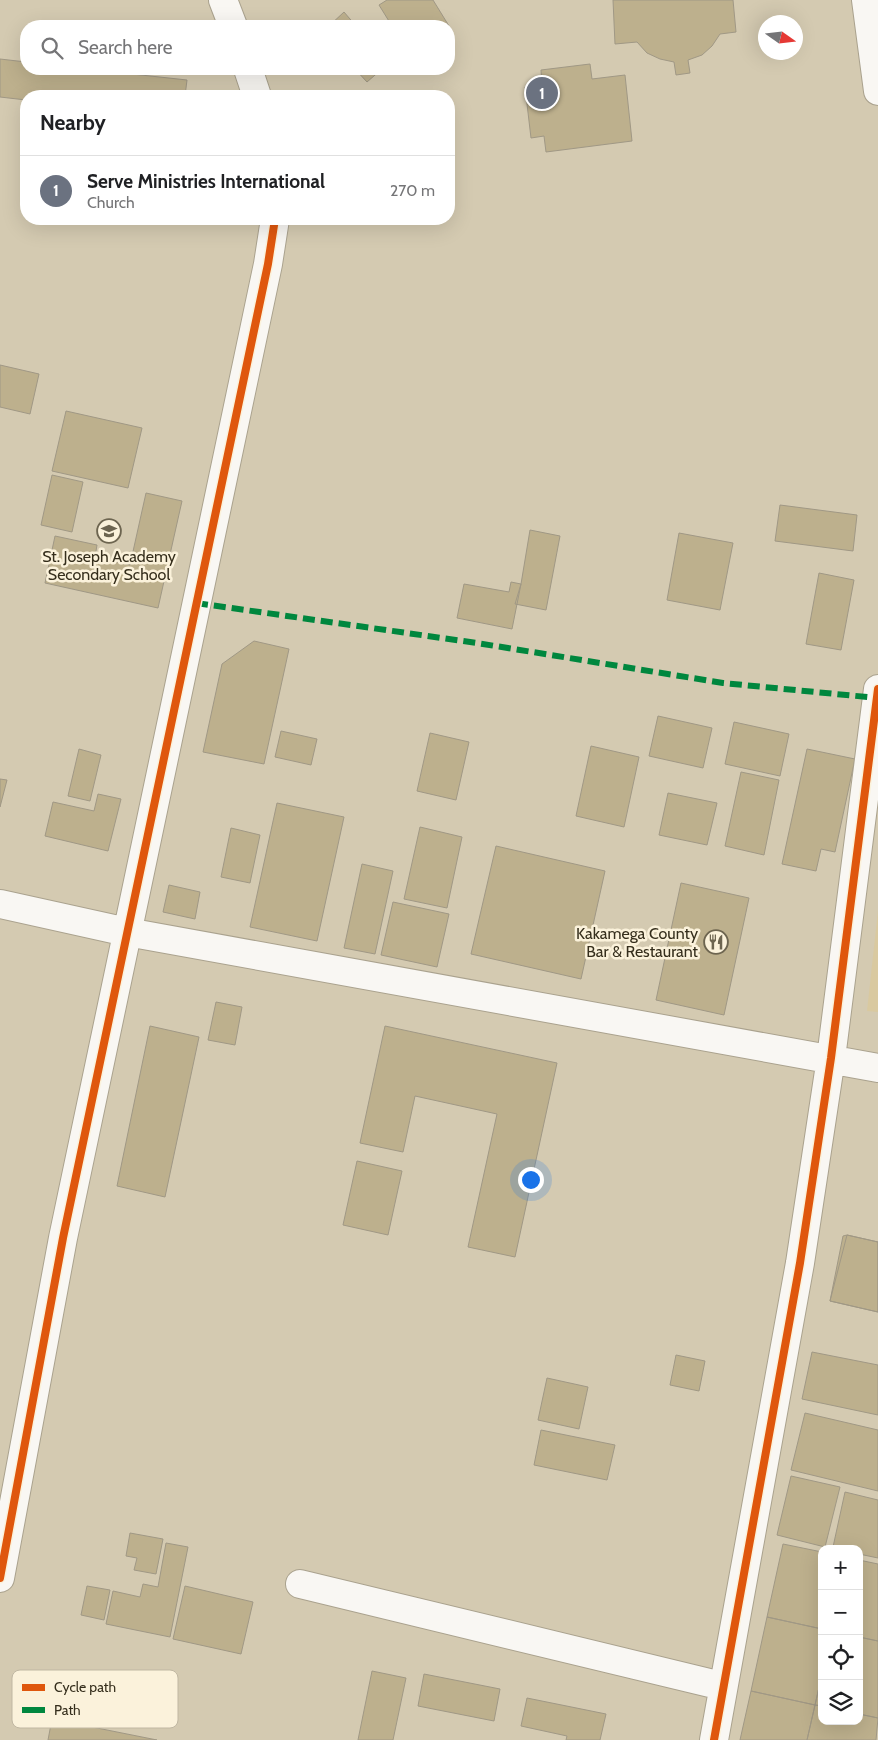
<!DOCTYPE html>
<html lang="en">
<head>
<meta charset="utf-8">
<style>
  body { margin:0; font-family:Cabin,sans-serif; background:#f6f6f6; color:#202124 }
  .controls { position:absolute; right:15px; bottom:15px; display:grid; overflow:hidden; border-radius:10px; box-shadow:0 5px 20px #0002 }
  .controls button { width:45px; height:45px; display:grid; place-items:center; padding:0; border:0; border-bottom:1px solid #e0e0e0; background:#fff; color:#202124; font:25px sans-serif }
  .compass { position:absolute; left:758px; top:15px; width:45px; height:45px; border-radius:50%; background:#fff; box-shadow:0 5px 20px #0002; rotate:104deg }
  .you { position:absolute; left:530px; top:1179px; width:18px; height:18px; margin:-12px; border:4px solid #fff; border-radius:50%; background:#1a73e8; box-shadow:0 0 0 8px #1a73e833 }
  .badge { display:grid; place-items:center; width:32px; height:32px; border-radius:50%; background:#0f766e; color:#fff; font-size:16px; font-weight:700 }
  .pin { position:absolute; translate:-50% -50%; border:2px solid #fff; box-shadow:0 1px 5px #0006 }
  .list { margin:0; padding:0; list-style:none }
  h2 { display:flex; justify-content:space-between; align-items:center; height:65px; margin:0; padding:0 20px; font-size:21px }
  h2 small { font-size:16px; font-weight:400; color:#757577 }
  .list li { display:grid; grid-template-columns:32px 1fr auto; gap:15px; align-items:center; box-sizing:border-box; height:70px; padding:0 20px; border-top:1px solid #e0e0e0 }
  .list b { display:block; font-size:19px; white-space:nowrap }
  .list p { margin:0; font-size:16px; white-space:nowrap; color:#757577 }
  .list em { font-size:16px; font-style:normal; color:#757577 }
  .icon { flex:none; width:28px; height:28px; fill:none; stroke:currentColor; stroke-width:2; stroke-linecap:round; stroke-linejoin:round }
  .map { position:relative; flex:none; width:878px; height:1740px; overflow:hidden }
  .search { position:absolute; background:#fff; box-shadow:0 5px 20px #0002; left:20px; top:20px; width:435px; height:55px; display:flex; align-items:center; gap:12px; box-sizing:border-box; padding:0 18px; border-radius:20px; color:#757577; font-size:19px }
  .panel { position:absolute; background:#fff; box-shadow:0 5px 20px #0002; left:20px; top:90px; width:435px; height:135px; border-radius:20px }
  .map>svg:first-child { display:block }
</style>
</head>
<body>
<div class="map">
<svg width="878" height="1740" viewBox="0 0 878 1740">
  <rect width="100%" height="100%" fill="#d4cab1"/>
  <!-- built -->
  <path fill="#d9c9a0" d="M 878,911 L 878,1012 L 867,1011 Z"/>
  <!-- building -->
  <path fill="#bdb08d" stroke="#a09885" d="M 387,0 L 433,0 L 449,26 L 392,26 L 379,5 Z
    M 613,0 L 733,0 L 736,32 L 720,34 L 712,46 L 702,55 L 688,60 L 690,73 L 676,75 L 674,62 L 660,59 L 647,53 L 637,42 L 615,44 Z
    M 344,12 L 356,26 L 329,26 Z
    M 0,59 L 26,62 L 26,69 L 86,69 L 187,80 L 185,96 L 26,96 L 26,100 L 0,97 Z
    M 590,64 L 592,79 L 625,75 L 632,141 L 546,152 L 544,136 L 531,138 L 525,87 L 542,85 L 541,70 Z
    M 355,69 L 382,69 L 367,82 Z
    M 0,365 L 39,374 L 30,414 L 0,407 Z
    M 66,411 L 142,428 L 128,488 L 52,471 Z
    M 52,475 L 83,482 L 72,532 L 41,525 Z
    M 146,493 L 182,501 L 158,608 L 45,583 L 55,536 L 97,545 L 95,557 L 130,565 Z
    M 780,505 L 857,515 L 853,551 L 775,541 Z
    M 530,530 L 560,536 L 546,610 L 515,604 L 521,584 Z
    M 679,533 L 733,543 L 720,610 L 667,600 Z
    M 819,573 L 854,580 L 841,650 L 806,644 Z
    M 511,582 L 521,584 L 512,629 L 457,618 L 464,584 L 509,592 Z
    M 254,641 L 289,649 L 264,764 L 203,752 L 222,664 Z
    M 658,716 L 712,728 L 703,768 L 649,756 Z
    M 734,722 L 789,734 L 780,776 L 725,764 Z
    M 281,731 L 317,739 L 311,765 L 275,757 Z
    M 430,733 L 469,742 L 456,800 L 417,791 Z
    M 591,746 L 639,757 L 624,827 L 576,816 Z
    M 79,749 L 101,755 L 90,801 L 68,796 Z
    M 807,749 L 855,759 L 835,852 L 821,849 L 816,871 L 782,864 Z
    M 741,772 L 779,780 L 764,855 L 725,846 Z
    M 0,779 L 7,780 L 0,807 Z
    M 668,793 L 717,803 L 707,845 L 659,835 Z
    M 98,794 L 121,799 L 108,851 L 45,836 L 53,802 L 94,811 Z
    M 277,803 L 344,817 L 317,941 L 250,927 Z
    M 420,827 L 462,837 L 447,908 L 404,899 Z
    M 231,828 L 260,835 L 250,883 L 221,877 Z
    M 496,846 L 605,871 L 581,979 L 471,954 Z
    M 362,864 L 393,871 L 375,954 L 344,948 Z
    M 681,883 L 749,898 L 724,1015 L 656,1000 Z
    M 169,885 L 200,892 L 195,919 L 163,912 Z
    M 393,902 L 449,914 L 437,967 L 381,955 Z
    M 216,1002 L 242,1007 L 235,1045 L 208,1040 Z
    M 150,1026 L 199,1037 L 165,1197 L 117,1186 Z
    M 385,1026 L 557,1063 L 515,1257 L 468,1247 L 497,1114 L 415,1096 L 403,1152 L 360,1143 Z
    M 357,1161 L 402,1171 L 388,1235 L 343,1225 Z
    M 847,1235 L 878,1242 L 878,1312 L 830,1301 L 843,1236 Z
    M 847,1235 L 878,1242 L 878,1312 L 830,1301 Z
    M 812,1352 L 878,1365 L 878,1415 L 802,1399 Z
    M 676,1355 L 705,1361 L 699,1391 L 670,1385 Z
    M 547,1378 L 588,1387 L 579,1429 L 538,1420 Z
    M 805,1413 L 878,1430 L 878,1491 L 791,1470 Z
    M 541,1430 L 615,1445 L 607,1480 L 534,1465 Z
    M 791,1476 L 840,1487 L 825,1547 L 777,1535 Z
    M 845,1492 L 878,1500 L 878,1558 L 859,1554 L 859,1549 L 833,1547 Z
    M 130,1533 L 163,1539 L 156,1574 L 134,1570 L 137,1558 L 126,1556 Z
    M 166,1543 L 188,1547 L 170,1637 L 106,1624 L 113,1591 L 140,1597 L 143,1584 L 158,1587 Z
    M 783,1544 L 822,1552 L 822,1629 L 767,1617 Z
    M 859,1560 L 878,1564 L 878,1641 L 859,1637 Z
    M 87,1586 L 110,1590 L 104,1620 L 81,1615 Z
    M 185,1586 L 253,1602 L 241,1654 L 173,1639 Z
    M 767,1617 L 822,1629 L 822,1674 L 815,1705 L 751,1691 Z
    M 859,1637 L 878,1641 L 878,1718 L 859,1714 Z
    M 372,1671 L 406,1678 L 393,1740 L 358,1740 Z
    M 424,1674 L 500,1689 L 494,1721 L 418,1706 Z
    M 822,1674 L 822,1706 L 815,1705 Z
    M 751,1691 L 815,1705 L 807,1740 L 740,1740 Z
    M 527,1698 L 606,1714 L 600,1740 L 566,1740 L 567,1736 L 521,1726 Z
    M 815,1705 L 822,1706 L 822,1721 L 859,1721 L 859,1714 L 878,1718 L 876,1740 L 807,1740 Z
    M 52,1719 L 157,1740 L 48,1740 Z"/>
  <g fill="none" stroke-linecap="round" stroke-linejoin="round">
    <!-- street casing -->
    <g stroke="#aaa28e" stroke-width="30">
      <path id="street" d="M 223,0 L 233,26
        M 866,0 L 878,91
        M 248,69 L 257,96
        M 0,904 L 127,932 L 878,1068
        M 0,1578 L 63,1238 L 268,264 L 275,219
        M 300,1584 L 722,1686
        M 714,1740 L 800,1263 L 831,1058 L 878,689"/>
    </g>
    <!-- street -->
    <use href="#street" stroke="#f9f7f3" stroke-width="28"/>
    <!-- quiet -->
    <path stroke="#00873e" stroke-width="6" stroke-dasharray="12 6" stroke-linecap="butt" d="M 196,603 L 477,643 L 723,683 L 877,698"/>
    <!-- cycleway casing -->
    <g stroke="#fbf2db" stroke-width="11">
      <path id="cycleway" d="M 0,1578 L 63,1238 L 268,264 L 275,219
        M 714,1740 L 800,1263 L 831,1058 L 878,689"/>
    </g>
    <!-- cycleway -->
    <use href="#cycleway" stroke="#df570d" stroke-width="8"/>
  </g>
  <!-- icons -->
  <defs>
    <g id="school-ring" transform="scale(1.25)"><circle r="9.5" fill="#fbf2db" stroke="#6d6550" stroke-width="1.5"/><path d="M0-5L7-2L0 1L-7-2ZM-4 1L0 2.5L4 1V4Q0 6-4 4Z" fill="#6d6550"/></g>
    <g id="restaurant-ring" transform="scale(1.25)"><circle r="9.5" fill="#fbf2db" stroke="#6d6550" stroke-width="1.5"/><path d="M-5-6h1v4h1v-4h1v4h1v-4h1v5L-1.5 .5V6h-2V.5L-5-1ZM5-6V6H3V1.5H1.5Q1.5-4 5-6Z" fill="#6d6550"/></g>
  </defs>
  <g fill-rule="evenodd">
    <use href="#school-ring" x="109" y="531"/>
    <use href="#restaurant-ring" x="716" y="942"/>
  </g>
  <g text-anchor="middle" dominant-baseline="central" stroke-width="5" stroke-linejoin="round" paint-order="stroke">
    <!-- poi labels -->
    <g font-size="16" fill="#352e1c" stroke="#fbf2db">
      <text x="109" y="556">St. Joseph Academy<tspan x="109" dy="18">Secondary School</tspan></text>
      <text x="698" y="933" text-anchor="end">Kakamega County<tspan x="698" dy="18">Bar &amp; Restaurant</tspan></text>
    </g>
  </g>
  <!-- legend -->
  <rect x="12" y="1670" width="166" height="58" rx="8" fill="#fbf2db" stroke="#c0b7a2" stroke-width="1"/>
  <rect x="22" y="1684" width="23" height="7" fill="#df570d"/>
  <rect x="22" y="1707" width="23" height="6" fill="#00873e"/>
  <g font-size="14" fill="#352e1c">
    <text x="54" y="1692">Cycle path</text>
    <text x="54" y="1715">Path</text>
  </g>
</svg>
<div class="controls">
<button>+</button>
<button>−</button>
<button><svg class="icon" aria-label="locate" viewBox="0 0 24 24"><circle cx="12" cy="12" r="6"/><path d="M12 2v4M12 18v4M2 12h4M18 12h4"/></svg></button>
<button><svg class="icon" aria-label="layers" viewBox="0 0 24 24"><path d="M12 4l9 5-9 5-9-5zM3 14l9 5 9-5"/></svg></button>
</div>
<svg class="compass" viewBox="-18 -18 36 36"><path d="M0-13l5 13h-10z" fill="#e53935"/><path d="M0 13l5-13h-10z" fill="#757577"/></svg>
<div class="you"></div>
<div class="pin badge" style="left:542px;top:93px;background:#6b7280">1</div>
<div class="search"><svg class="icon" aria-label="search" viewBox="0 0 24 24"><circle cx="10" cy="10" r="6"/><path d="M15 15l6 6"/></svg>Search here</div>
<section class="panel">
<h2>Nearby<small></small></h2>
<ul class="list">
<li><span class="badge" style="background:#6b7280">1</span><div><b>Serve Ministries International</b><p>Church</p></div><em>270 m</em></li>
</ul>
</section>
</div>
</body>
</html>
